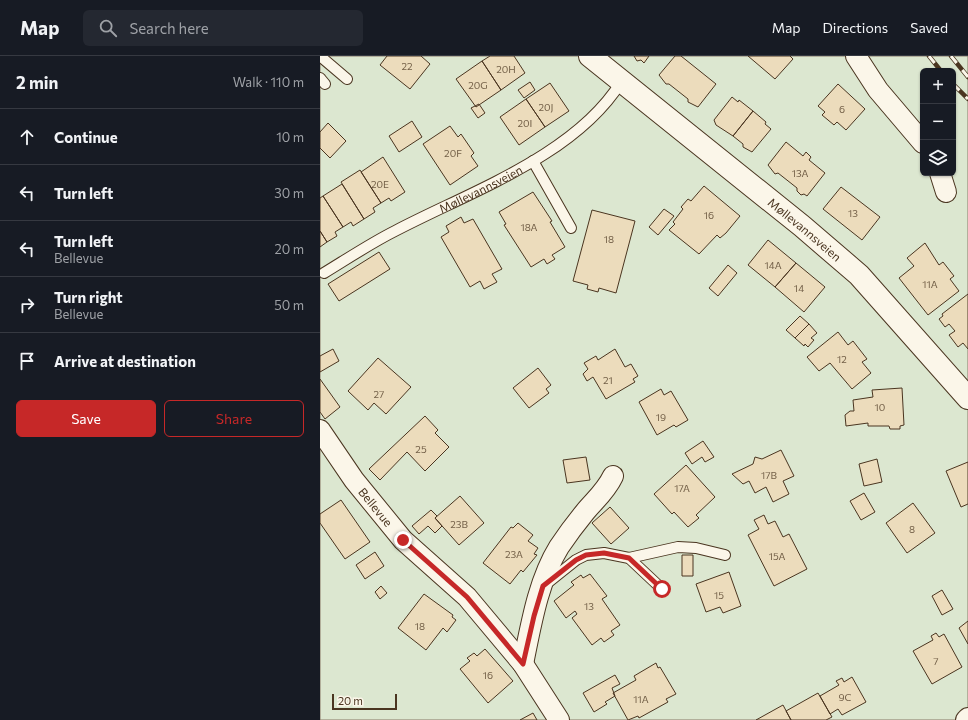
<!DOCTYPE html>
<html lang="en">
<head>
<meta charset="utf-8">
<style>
  body { margin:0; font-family:Commissioner,sans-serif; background:#242831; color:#f1f3f6 }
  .controls { position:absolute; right:12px; top:12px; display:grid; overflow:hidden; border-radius:6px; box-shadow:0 1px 3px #0004 }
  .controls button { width:36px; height:36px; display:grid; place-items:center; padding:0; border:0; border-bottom:1px solid #363941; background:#171b24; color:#f1f3f6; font:20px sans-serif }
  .scale { position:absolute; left:12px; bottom:10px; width:65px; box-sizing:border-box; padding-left:4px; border:2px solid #4a3520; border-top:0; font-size:11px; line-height:14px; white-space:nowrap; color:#4a3520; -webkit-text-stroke:3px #fbf6e9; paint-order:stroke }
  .stop { position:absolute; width:12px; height:12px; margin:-9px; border:3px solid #c62828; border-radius:50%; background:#fff }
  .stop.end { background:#c62828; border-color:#fff; box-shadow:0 1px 4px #0008 }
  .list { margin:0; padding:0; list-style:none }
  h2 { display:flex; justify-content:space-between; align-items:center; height:52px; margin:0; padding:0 16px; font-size:17px }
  h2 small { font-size:13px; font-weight:400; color:#9ea1a6 }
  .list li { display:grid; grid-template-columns:26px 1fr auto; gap:12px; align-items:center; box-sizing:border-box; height:56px; padding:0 16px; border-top:1px solid #363941 }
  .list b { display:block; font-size:15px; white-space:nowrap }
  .list p { margin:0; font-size:13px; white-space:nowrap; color:#9ea1a6 }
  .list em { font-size:13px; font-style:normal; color:#9ea1a6 }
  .actions { display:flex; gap:8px; padding:12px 16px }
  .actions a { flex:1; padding:9px 0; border:1px solid #c62828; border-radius:6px; text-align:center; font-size:14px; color:#c62828 }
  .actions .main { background:#c62828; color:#fff }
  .icon { flex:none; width:22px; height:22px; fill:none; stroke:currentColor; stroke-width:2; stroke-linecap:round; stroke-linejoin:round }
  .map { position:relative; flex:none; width:648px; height:664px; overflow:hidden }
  header { display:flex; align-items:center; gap:24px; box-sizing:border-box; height:56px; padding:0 20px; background:#171b24; border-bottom:1px solid #363941 }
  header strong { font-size:19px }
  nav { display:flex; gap:22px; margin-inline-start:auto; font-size:14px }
  .search { width:280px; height:36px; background:#242831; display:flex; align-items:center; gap:10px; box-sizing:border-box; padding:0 14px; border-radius:6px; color:#9ea1a6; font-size:15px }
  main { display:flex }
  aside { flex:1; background:#171b24 }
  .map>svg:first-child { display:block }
</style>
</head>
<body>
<header>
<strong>Map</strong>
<div class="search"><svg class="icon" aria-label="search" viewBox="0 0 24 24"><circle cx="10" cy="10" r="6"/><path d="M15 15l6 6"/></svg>Search here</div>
<nav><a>Map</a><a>Directions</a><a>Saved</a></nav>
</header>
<main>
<aside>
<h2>2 min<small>Walk · 110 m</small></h2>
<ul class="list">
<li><svg class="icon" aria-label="ahead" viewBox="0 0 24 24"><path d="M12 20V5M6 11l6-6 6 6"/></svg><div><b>Continue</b></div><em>10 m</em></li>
<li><svg class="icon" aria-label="left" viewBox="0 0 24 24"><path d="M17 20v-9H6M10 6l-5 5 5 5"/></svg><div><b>Turn left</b></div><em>30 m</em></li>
<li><svg class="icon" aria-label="left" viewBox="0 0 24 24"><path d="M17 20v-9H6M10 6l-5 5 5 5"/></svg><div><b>Turn left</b><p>Bellevue</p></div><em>20 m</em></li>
<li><svg class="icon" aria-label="right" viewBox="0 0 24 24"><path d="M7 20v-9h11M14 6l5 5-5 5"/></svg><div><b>Turn right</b><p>Bellevue</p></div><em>50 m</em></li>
<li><svg class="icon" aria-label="arrive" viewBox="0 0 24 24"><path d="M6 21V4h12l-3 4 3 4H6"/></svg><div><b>Arrive at destination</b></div></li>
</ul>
<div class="actions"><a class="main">Save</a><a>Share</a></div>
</aside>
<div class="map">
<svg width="648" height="664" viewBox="0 0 648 664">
  <rect width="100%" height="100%" fill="#fbf6e9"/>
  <!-- green -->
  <path fill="#dce7d0" stroke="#887966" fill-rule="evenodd" d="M 0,0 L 648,0 L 648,664 L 0,664 ZM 603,15 L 633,15 L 633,117 L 603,117 Z"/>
  <!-- building -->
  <path fill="#ecdcbc" stroke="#4a3520" d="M 67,0 L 101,0 L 110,8 L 90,33 L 60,9 Z
    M 170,0 L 194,0 L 205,17 L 181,34 L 162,5 Z
    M 314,0 L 329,0 L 324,7 L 321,4 L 317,5 Z
    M 355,0 L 361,0 L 396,28 L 378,51 L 368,46 L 368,43 L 349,28 L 346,28 L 339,19 Z
    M 428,0 L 470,0 L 473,3 L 455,23 Z
    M 162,5 L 181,34 L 156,51 L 136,23 Z
    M 210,26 L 215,34 L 204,42 L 198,34 Z
    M 230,27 L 249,55 L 225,71 L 206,43 Z
    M 518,28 L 545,53 L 526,74 L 517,66 L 514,69 L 502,59 L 505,56 L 498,50 Z
    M 412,41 L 418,46 L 419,44 L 433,55 L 413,80 L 396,69 L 394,64 Z
    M 206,43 L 225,71 L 199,89 L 180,61 Z
    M 159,48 L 165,57 L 158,62 L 151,52 Z
    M 433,55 L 446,66 L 445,68 L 451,73 L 432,96 L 423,91 L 423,88 L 413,80 Z
    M 92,65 L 102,81 L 79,96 L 69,80 Z
    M 8,67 L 26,85 L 10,102 L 0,92 L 0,76 Z
    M 130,70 L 138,81 L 141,78 L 154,97 L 151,100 L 158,110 L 130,129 L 103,88 Z
    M 466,86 L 483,100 L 486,96 L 491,101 L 489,104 L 505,117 L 487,140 L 484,138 L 481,139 L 477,135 L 477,132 L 458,117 L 455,118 L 448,109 Z
    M 63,101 L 85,136 L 71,145 L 69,142 L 61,147 L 41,116 Z
    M 40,114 L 61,147 L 53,152 L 55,156 L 44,163 L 21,126 Z
    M 22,128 L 44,163 L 33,170 L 31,166 L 23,171 L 3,140 Z
    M 384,130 L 420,160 L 406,177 L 400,182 L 397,179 L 379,198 L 349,174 L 355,168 L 353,166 L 363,153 L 361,151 L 368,143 L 371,145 Z
    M 521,131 L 560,161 L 542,184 L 503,153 Z
    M 213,136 L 232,165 L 230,166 L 245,191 L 232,199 L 235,203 L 227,208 L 224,203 L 211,211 L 184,169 L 186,168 L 179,156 Z
    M 3,140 L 23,171 L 15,176 L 17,180 L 7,186 L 0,175 L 0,142 Z
    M 344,153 L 354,160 L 338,179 L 329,171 Z
    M 272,154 L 315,165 L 296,237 L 279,232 L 278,236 L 267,233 L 268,229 L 253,225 Z
    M 141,161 L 144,167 L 153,163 L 182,213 L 172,218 L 177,226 L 164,233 L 160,225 L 150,231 L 121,181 L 129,176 L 126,170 Z
    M 0,175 L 7,186 L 0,191 Z
    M 448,184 L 476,207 L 455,231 L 428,209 Z
    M 605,187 L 619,209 L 623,206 L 634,220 L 630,223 L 639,235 L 608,259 L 579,222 L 594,210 L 587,202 Z
    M 59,196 L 70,213 L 19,245 L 8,228 Z
    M 476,207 L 505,231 L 484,256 L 455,231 Z
    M 408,209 L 417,217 L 398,240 L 389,232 Z
    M 648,238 L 648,293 L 643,287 L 638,291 L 629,279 L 635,275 L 629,268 L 625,271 L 619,263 L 623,260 L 622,258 Z
    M 480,260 L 489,268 L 475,282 L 466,274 Z
    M 489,268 L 497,277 L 491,282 L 494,284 L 488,291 L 485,288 L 484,290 L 475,282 Z
    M 518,276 L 528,289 L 533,285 L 547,303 L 542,306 L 551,317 L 532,333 L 510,307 L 499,315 L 487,301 Z
    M 13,293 L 19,305 L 0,316 L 0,300 Z
    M 295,293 L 305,311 L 311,308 L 318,320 L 313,323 L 315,326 L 286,343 L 273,321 L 267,325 L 263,318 L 268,313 L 264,307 L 276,300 L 278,304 Z
    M 58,302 L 91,331 L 66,358 L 54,347 L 48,354 L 28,335 Z
    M 218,312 L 231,329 L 226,333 L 229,337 L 209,352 L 193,332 Z
    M 0,323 L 20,351 L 5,363 L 0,356 Z
    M 582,332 L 584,369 L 580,370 L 580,373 L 570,373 L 569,370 L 548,370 L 548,367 L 526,370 L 525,359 L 530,355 L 534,355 L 533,344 L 553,341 L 552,334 Z
    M 341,333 L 344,339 L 351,335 L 368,364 L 356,371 L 354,369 L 337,379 L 319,346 Z
    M 105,360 L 118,374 L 115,377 L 129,391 L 105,415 L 87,396 L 60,424 L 49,413 Z
    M 383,385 L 394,401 L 385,406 L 382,401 L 372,408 L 365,397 Z
    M 461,394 L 474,420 L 463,425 L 469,438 L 453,446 L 446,431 L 435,437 L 429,425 L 423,428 L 412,418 L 433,408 L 435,401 L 442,403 Z
    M 266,401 L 270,424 L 247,427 L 243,404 Z
    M 557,403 L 562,426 L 544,430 L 539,408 Z
    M 648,406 L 648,448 L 641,451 L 626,415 Z
    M 366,409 L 395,441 L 376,459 L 379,462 L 368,471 L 354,456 L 352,458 L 334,438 Z
    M 544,437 L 555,456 L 541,464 L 530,445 Z
    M 140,440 L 164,467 L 139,489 L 115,462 Z
    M 21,444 L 50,486 L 25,503 L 0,467 L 0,458 Z
    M 593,447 L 615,477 L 587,497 L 566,467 Z
    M 290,451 L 309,472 L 291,488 L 272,467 Z
    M 111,454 L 117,460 L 115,462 L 122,470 L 115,477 L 108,470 L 99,478 L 92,470 Z
    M 444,459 L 448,468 L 455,465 L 463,481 L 469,478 L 487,513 L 454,530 L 428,479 L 439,473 L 434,464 Z
    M 198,467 L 213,479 L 208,485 L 218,492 L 214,498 L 217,499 L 203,516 L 201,514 L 190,528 L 163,507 L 191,471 L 193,472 Z
    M 55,496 L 64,510 L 45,523 L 36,509 Z
    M 362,499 L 373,499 L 373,520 L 362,520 Z
    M 409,516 L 421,550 L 403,557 L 400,551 L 386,556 L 376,528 Z
    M 270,518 L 287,540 L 282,543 L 300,569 L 291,575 L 294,579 L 284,586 L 281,582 L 272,589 L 252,562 L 257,558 L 255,555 L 246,562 L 234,545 L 254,529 L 251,526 L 261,519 L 263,522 Z
    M 61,530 L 67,537 L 60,543 L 55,536 Z
    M 622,534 L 633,553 L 622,559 L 612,540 Z
    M 104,538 L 133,559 L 132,561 L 136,564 L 127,576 L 123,572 L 106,594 L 78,572 Z
    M 648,565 L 648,588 L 639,572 Z
    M 616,577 L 619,581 L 624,578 L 642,611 L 612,628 L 593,595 L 613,584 L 611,580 Z
    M 165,593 L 193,625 L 168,647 L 140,613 L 150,605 L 147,602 L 154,597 L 157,600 Z
    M 336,607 L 338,612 L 340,611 L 356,638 L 346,643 L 348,646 L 319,662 L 318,660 L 308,664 L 293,637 L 316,624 L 314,620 Z
    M 295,619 L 300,628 L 292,632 L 295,640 L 285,646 L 287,648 L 274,656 L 263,637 Z
    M 532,621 L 546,646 L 522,659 L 518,653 L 510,658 L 500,640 L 519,629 L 516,625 L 522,622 L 524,626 Z
    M 498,637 L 512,661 L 506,664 L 471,664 L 466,655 Z
    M 463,649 L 471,664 L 436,664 Z
    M 213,657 L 217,664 L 200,664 Z"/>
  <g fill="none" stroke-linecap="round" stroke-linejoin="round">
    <!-- service casing -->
    <g stroke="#4a3520" stroke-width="12">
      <g id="service">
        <path d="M 0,0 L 27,23"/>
        <path d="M 0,22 L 5,28"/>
        <path d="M 213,105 L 251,172"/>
        <path id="s1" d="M 4,217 C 27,203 51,187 75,175 C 149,136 255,100 301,26"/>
        <path d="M 309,502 L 358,491 L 376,492 L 405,499"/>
        <path d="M 226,528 L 256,504 L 266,499 L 284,497 L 309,502 L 342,533"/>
      </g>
    </g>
    <!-- minor casing -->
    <g stroke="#4a3520" stroke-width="22">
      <g id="minor">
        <path d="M 536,0 L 558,34 L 603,87"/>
        <path d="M 620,117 L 626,136"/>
        <path id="s2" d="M 0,374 L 34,424 L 83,484 L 147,541 L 203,608 L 239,664"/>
        <path d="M 203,608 C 211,569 218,525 239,491 C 247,479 256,467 265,456 C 275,444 286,435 293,420"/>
        <path d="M 646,664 L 648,662"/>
      </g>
    </g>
    <!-- secondary casing -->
    <g stroke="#4a3520" stroke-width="24">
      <g id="secondary">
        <path id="s3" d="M 270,0 L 482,170 L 539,219 L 648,342"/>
      </g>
    </g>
    <!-- service -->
    <use href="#service" stroke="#fbf6e9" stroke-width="10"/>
    <!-- minor -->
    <use href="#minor" stroke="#fbf6e9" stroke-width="20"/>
    <!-- secondary -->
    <use href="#secondary" stroke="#fbf6e9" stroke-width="22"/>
    <!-- rail casing -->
    <g stroke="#4a3520" stroke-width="4.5">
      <path id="rail" d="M 609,0 L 621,15
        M 631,0 L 648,21
        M 633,28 L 648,43"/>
    </g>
    <!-- rail -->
    <use href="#rail" stroke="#fbf6e9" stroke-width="3" stroke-dasharray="9" stroke-linecap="butt"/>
  </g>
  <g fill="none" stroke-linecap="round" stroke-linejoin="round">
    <!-- route -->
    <path stroke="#c62828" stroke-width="5" d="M 83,484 L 147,541 L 203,608 L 214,560 L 223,530 L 256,504 L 266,499 L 284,497 L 309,502 L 342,533"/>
  </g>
  <g text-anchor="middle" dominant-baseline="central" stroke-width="3" stroke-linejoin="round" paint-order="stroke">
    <!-- number labels -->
    <g font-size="10" fill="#725f47">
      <text x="87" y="10">22</text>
      <text x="186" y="13">20H</text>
      <text x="158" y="29">20G</text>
      <text x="226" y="51">20J</text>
      <text x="522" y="53">6</text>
      <text x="205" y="67">20I</text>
      <text x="133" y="97">20F</text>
      <text x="480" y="117">13A</text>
      <text x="60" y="128">20E</text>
      <text x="533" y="157">13</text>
      <text x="389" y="159">16</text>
      <text x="209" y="171">18A</text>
      <text x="289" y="183">18</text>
      <text x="453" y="209">14A</text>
      <text x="610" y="228">11A</text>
      <text x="479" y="232">14</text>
      <text x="522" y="303">12</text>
      <text x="288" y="324">21</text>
      <text x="59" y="338">27</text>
      <text x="560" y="351">10</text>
      <text x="341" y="361">19</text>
      <text x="101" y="393">25</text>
      <text x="449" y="419">17B</text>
      <text x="362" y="432">17A</text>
      <text x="139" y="468">23B</text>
      <text x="592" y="473">8</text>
      <text x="194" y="498">23A</text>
      <text x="457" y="500">15A</text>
      <text x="399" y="539">15</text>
      <text x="269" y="550">13</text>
      <text x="100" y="570">18</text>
      <text x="616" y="605">7</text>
      <text x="168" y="619">16</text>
      <text x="525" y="641">9C</text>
      <text x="321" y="643">11A</text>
    </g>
    <!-- street labels -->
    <g font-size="12" fill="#4a3520" stroke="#fbf6e9">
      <text stroke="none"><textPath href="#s1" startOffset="178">Møllevannsveien</textPath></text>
      <text stroke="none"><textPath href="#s3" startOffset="276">Møllevannsveien</textPath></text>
      <text stroke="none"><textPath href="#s2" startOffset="95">Bellevue</textPath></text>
    </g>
  </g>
</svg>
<div class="controls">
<button>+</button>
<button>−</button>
<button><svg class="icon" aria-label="layers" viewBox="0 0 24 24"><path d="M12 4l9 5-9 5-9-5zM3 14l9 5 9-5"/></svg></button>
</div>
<div class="scale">20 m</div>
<div class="stop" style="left:342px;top:533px"></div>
<div class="stop end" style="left:83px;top:484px"></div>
</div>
</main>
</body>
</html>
